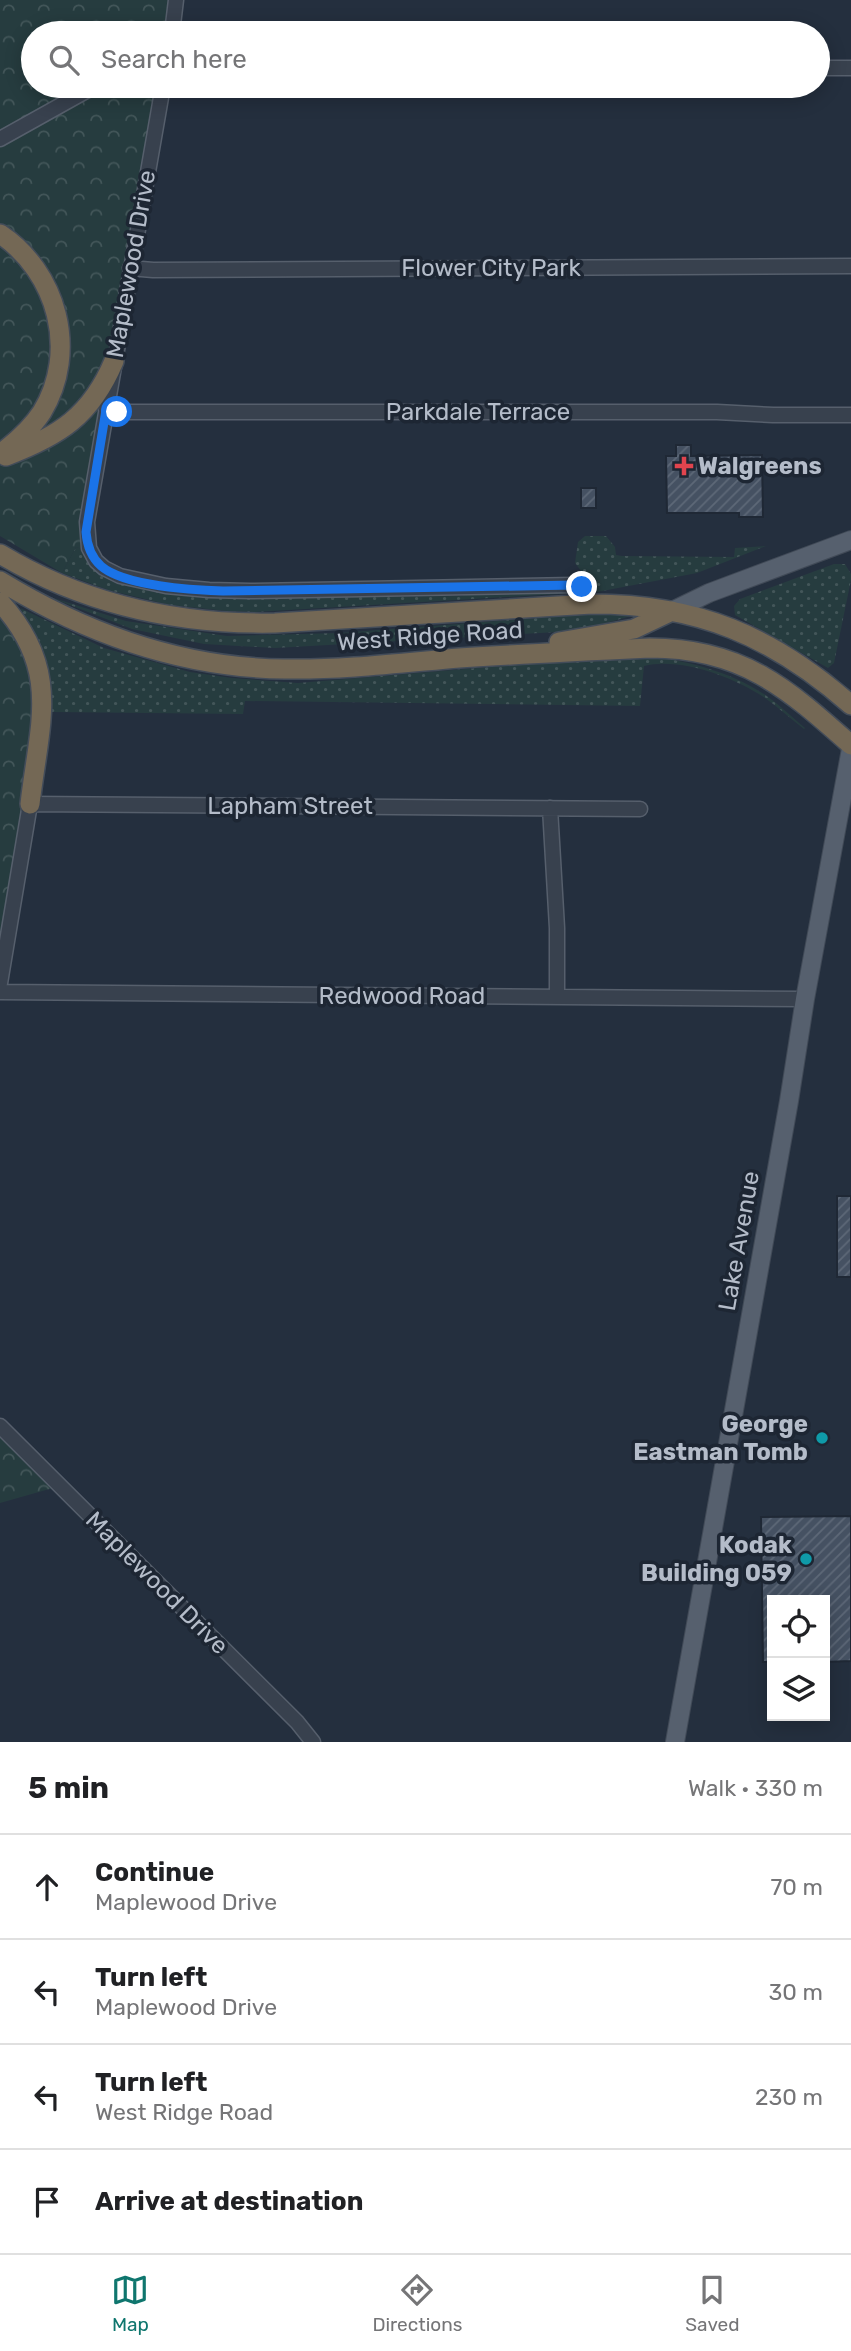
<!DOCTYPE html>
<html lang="en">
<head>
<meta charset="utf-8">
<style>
  body { margin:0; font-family:Rubik,sans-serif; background:#f2f2f2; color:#202124 }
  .controls { position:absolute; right:21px; bottom:21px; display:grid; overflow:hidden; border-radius:0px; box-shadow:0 4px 18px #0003 }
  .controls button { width:63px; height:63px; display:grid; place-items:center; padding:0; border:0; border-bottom:2px solid #e0e0e0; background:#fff; color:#202124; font:35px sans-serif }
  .stop { position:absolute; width:21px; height:21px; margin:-16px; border:5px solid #1a73e8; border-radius:50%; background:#fff }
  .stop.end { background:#1a73e8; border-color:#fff; box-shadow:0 2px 7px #0008 }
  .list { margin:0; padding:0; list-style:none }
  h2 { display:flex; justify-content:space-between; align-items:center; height:91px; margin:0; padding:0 28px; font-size:30px }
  h2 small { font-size:23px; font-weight:400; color:#757577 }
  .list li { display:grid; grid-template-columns:46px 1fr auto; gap:21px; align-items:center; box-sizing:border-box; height:105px; padding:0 28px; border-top:2px solid #e0e0e0 }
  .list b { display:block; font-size:26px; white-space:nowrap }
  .list p { margin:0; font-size:23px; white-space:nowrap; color:#757577 }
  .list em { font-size:23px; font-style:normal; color:#757577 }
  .icon { flex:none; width:38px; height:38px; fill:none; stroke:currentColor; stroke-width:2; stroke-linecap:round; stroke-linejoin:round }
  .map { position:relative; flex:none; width:851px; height:1742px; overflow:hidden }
  .search { position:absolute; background:#fff; box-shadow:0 4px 18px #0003; left:21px; right:21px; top:21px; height:77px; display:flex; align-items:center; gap:18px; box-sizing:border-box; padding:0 24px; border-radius:38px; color:#757577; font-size:26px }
  .sheet { height:511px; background:#fff }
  nav { display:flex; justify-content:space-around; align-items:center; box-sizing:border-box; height:98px; border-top:2px solid #e0e0e0; background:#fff; font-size:19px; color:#757577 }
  nav a { display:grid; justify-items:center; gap:4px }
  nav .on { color:#0f766e }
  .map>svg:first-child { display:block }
</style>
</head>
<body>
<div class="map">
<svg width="851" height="1742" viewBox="0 0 851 1742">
  <defs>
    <pattern id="grass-dots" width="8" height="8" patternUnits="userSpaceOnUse" patternTransform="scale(1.75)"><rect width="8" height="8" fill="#263c3f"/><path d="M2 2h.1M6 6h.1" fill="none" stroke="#435659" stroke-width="1.8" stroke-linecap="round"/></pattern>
    <pattern id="park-crowns" width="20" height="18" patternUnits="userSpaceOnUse" patternTransform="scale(1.75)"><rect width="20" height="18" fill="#263c3f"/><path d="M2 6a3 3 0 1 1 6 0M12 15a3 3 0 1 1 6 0" fill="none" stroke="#435659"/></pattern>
    <pattern id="building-hatch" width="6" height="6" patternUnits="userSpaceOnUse" patternTransform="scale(1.75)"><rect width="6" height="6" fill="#455162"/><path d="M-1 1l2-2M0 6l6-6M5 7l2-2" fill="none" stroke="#5d6877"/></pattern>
  </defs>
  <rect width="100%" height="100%" fill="#242f3e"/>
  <!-- grass -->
  <path fill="url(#grass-dots)" d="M 585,536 L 606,536 L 615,547 L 616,555 L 622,556 L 734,557 L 735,548 L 766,546 L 697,573 L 597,592 L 575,563 L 578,542 Z
    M 76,547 L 82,549 C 88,568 102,577 120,584 L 196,596 L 236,598 L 463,596 L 467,592 L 575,591 L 575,593 L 255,612 L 227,611 L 170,605 L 108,590 L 62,573 Z
    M 834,564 L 845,564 L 851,574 L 851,580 L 834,663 L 828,668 L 735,615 L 734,606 L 740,599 Z
    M 44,595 L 126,621 L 227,636 L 339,633 L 578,615 L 635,615 L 595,626 L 558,632 L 275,648 L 204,644 L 132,629 Z
    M 20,608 L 104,648 L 190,672 L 232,678 L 298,683 L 645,654 C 687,662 732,671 768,697 C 781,706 793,718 805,728 L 804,729 C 791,719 778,707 765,698 C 734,677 680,657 644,666 L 640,706 L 245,701 L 243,714 L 52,712 L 49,674 L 39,641 Z"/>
  <!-- park -->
  <path fill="url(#park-crowns)" d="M 0,0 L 176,0 L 172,33 L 33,33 L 33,86 L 163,86 L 106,410 L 91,552 L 76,547 L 62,573 L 0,536 Z
    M 0,602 L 43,696 L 0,982 Z
    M 0,1426 L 60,1486 L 0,1503 Z"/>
  <!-- building -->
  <path fill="url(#building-hatch)" stroke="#1f2835" stroke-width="2" d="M 676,445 L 691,445 L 691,456 L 762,455 L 763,517 L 739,517 L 739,513 L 667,513 L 666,456 L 676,456 Z
    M 581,488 L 596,488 L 596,508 L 581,508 Z
    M 837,1196 L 851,1196 L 851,1277 L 837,1277 Z
    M 851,1516 L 851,1661 L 825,1662 L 825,1600 L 772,1600 L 772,1662 L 763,1662 L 761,1517 Z"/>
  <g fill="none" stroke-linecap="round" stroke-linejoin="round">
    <!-- minor casing -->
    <g stroke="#565f6c" stroke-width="17">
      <path id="minor" d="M 172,33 L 176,0
        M 818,68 L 851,68
        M 163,86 L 87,522 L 89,548 L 96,561 L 104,568 L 120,576 L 166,586 L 209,590 L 250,591 L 574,585 L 586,589
        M 0,139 L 95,86
        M 130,268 L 153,270 L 851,266
        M 106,410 L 129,412 L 717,412 L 773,415 L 851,415
        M 550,808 L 557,928 L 557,997
        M 0,983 L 30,804 L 640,809
        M 0,992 L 805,999
        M 0,1426 L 297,1722 L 313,1742"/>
    </g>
    <!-- major casing -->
    <g stroke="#414a57" stroke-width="20">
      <path id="major" d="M 672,611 L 709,593 L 851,540
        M 675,1742 L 789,1101 L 805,999 L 851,749"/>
    </g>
    <!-- highway casing -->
    <g stroke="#434c59" stroke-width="22">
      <path id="highway" d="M 0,234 C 57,272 79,351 42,412 C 31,429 16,442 0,454
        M 6,456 C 59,436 91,416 114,361
        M 0,554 C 84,604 178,625 275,623 L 592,604 C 697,604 773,636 851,705
        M 0,581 C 87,634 182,668 285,669 C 343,670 401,663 459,658 C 523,654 586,651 650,648 C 742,648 787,688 851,745
        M 0,602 C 62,670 39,724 30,804
        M 559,642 L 634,629 L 672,611"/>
    </g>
    <!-- minor -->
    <use href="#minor" stroke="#38414e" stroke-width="14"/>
    <!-- major -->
    <use href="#major" stroke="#56606e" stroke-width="18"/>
    <!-- highway -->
    <use href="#highway" stroke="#746855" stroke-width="19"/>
  </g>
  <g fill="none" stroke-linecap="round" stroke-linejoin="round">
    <!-- route -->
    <path stroke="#1a73e8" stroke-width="9" d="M 117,412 L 106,410 L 86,532 C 87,546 91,557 101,566 C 124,586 193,590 223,591 L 574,585 L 582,587"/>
  </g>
  <!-- markers -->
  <path fill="#e0444e" stroke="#1d2633" stroke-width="2.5" d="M680.5 455.5h7v7h7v7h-7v7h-7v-7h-7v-7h7z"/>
  <g fill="#0f9aa8" stroke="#1d2633" stroke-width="2.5">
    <circle cx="822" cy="1438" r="7"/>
    <circle cx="806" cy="1559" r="7"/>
  </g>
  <g text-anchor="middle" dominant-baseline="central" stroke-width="7" stroke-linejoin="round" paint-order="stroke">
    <!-- street labels -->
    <g font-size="24" fill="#b4bcc9" stroke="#1d2633">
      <text transform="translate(131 264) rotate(-80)">Maplewood Drive</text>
      <text x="491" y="268">Flower City Park</text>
      <text x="478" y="412">Parkdale Terrace</text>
      <text transform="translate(430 636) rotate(-4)">West Ridge Road</text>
      <text x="290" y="806">Lapham Street</text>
      <text x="402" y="996">Redwood Road</text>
      <text transform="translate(739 1241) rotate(-80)">Lake Avenue</text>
      <text transform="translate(157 1583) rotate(45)">Maplewood Drive</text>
    </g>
    <!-- poi labels -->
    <g font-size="24" font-weight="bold" fill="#b4bcc9" stroke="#1d2633" text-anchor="end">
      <text x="698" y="466" text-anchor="start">Walgreens</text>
      <text x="808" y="1424">George<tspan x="808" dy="28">Eastman Tomb</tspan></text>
      <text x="792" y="1545">Kodak<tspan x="792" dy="28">Building 059</tspan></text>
    </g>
  </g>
</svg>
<div class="controls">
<button><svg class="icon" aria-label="locate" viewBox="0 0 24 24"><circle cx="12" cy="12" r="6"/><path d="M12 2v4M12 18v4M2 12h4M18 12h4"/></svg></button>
<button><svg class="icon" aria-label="layers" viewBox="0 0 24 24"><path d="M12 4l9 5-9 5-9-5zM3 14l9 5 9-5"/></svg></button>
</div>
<div class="stop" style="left:117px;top:412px"></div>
<div class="stop end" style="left:582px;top:587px"></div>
<div class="search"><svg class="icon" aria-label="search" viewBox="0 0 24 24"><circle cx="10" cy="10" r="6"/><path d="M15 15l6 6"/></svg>Search here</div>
</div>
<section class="sheet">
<h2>5 min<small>Walk · 330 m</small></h2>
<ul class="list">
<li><svg class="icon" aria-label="ahead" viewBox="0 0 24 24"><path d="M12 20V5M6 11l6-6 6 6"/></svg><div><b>Continue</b><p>Maplewood Drive</p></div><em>70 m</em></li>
<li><svg class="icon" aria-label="left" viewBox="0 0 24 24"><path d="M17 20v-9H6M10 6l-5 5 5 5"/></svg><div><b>Turn left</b><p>Maplewood Drive</p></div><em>30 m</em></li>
<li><svg class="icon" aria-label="left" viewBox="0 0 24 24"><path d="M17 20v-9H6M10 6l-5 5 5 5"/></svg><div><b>Turn left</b><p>West Ridge Road</p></div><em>230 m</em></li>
<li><svg class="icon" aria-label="arrive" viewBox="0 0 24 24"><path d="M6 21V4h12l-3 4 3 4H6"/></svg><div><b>Arrive at destination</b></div></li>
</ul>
</section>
<nav>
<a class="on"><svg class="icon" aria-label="map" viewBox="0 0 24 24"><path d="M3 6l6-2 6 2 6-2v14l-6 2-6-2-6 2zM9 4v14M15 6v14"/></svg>Map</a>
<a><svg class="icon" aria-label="directions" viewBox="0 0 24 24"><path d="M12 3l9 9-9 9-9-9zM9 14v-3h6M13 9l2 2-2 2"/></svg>Directions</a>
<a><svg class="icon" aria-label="saved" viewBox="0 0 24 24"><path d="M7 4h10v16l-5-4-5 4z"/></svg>Saved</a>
</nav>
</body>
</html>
